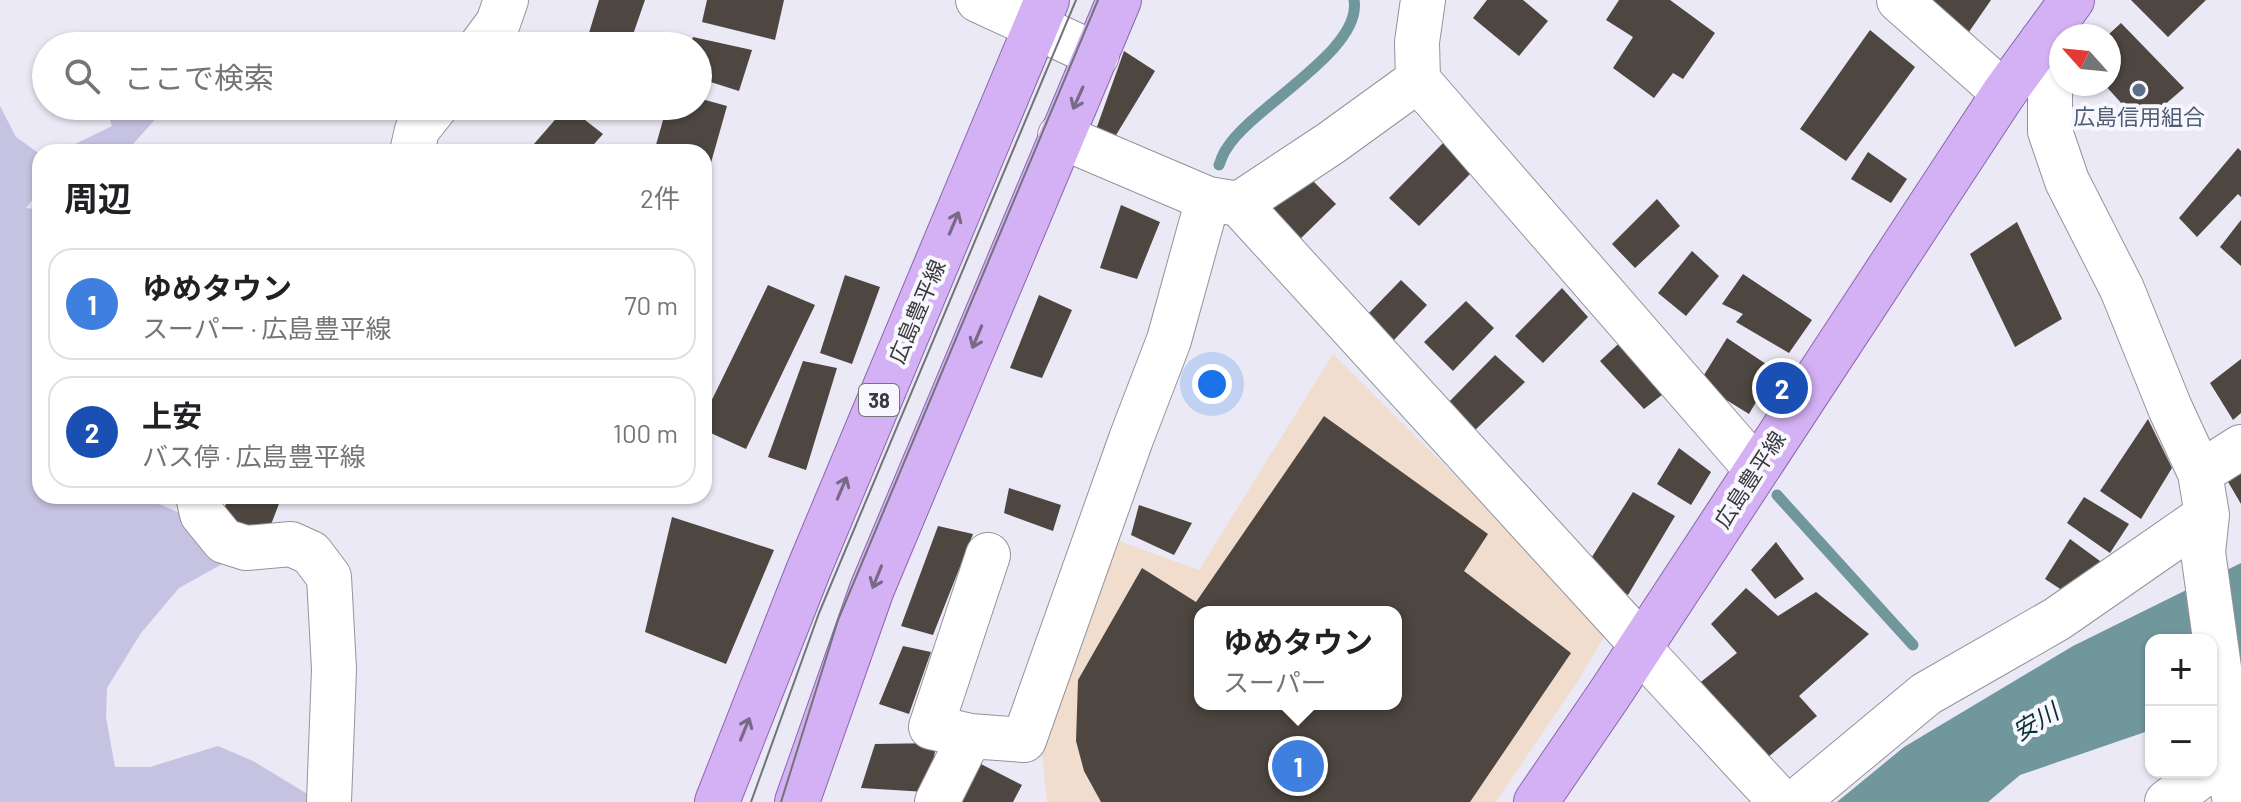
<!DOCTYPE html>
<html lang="ja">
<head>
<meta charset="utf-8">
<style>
  body { margin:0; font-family:Barlow,"Noto Sans JP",sans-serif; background:#f6f6f6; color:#202124 }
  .controls { position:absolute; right:24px; bottom:24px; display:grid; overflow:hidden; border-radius:16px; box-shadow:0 2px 6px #0004 }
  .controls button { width:72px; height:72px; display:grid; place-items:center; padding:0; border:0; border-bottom:2px solid #e0e0e0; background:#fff; color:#202124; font:40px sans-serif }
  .compass { position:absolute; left:2049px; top:24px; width:72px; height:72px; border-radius:50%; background:#fff; box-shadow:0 2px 6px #0004; rotate:297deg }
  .you { position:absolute; left:1212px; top:384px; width:28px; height:28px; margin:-20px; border:6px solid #fff; border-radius:50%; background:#1a73e8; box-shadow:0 0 0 12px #1a73e833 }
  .badge { display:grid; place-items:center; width:52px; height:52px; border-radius:50%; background:#387f88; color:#fff; font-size:26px; font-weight:700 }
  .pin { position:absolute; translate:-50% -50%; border:4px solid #fff; box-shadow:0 2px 8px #0006 }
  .popup { position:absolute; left:1194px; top:606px; width:208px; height:104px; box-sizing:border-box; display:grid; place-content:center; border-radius:16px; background:#fff; filter:drop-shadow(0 2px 6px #0005); font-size:26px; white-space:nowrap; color:#757577 }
  .popup b { font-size:30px; color:#202124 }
  .popup::after { content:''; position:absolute; left:50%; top:100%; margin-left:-16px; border:16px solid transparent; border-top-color:#fff }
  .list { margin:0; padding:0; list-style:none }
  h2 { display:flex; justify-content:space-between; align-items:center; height:104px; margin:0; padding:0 32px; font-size:34px }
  h2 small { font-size:26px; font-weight:400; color:#757577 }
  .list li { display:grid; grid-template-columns:52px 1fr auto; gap:24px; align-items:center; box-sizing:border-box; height:112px; margin:0 16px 16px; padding:0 16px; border:2px solid #e0e0e0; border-radius:24px }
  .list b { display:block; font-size:30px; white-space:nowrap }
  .list p { margin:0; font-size:26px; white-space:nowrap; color:#757577 }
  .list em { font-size:26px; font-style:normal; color:#757577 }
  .icon { flex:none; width:44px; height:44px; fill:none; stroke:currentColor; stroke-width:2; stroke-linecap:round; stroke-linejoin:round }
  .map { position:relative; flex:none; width:2241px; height:802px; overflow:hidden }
  .search { position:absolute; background:#fff; box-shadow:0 2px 6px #0004; left:32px; top:32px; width:680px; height:88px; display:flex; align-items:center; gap:20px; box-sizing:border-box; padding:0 28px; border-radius:44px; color:#757577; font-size:30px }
  .panel { position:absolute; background:#fff; box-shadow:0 2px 6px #0004; left:32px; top:144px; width:680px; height:360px; border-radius:24px }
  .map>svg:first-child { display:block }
</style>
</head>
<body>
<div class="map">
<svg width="2241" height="802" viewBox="0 0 2241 802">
  <rect width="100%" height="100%" fill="#eae9f5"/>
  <!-- commercial -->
  <path fill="#f1ddce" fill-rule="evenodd" d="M 1333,354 L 1609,629 L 1579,679 L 1496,802 L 1047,802 L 1040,734 L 1119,541 L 1199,570 ZM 1200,612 L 1396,612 L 1396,704 L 1200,704 Z"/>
  <!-- green -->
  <path fill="#c6c3e2" d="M 0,106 L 16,137 L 40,154 L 40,194 L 38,193 L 26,208 L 40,210 L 40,496 L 144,496 L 145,498 L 187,516 L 233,558 L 179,588 L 141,633 L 107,688 L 106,717 L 115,767 L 150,767 L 218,746 L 253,761 L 314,798 L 313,802 L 0,802 Z
    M 105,106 L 167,106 L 126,152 L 59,152 L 112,126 Z"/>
  <!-- water -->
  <path fill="#70979c" d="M 2241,563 L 2241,694 L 2211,640 L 2151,640 L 2151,730 L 2020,775 L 1988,802 L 1837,802 L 1904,747 L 2073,646 Z"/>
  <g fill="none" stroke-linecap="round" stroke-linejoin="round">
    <!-- stream -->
    <path stroke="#70979c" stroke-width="11" d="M 1219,165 C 1221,160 1223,153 1227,148 C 1253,106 1363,50 1354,0
      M 1777,495 L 1913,645"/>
  </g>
  <!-- building -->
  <path fill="#4e4640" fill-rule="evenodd" d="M 599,0 L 645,0 L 629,46 L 585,46 Z
    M 707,0 L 784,0 L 775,40 L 702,22 Z
    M 1487,0 L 1523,0 L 1548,21 L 1519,56 L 1473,18 Z
    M 1619,0 L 1670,0 L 1715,33 L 1683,79 L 1673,73 L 1654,98 L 1613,68 L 1633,37 L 1606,20 Z
    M 1922,0 L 1991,0 L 1962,42 Z
    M 2131,0 L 2206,0 L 2168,37 Z
    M 2121,23 L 2184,88 L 2141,125 L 2104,84 L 2109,84 L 2109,34 Z
    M 1870,30 L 1915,67 L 1846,161 L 1800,129 Z
    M 693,37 L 752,50 L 739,91 L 698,78 L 698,46 L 690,46 Z
    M 1124,51 L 1155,71 L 1110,145 L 1093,138 Z
    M 698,98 L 727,106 L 705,184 L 704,152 L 654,152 L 667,106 L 698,106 Z
    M 567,106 L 603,134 L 587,152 L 527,152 Z
    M 1444,142 L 1471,173 L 1419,226 L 1389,198 Z
    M 2238,148 L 2241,151 L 2241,197 L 2238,194 L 2197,237 L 2179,218 Z
    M 1868,152 L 1907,179 L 1891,203 L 1851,179 Z
    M 1308,176 L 1336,204 L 1296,243 L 1267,214 Z
    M 1657,199 L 1680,226 L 1635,268 L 1612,244 Z
    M 1121,205 L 1160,222 L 1137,279 L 1100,268 Z
    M 2241,220 L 2241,266 L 2220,247 Z
    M 2017,222 L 2062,319 L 2015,347 L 1970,254 Z
    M 1692,251 L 1719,276 L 1686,316 L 1658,293 Z
    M 1743,274 L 1812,320 L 1789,353 L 1736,322 L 1743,314 L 1722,304 Z
    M 845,275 L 880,287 L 852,364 L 820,353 Z
    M 1401,280 L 1427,305 L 1394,340 L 1369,313 Z
    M 768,285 L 815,305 L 746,449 L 704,430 L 704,416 Z
    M 1562,288 L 1588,317 L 1543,363 L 1515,336 Z
    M 1039,295 L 1072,310 L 1042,378 L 1010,368 Z
    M 1466,301 L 1494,328 L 1453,371 L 1424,342 Z
    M 1629,334 L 1667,391 L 1644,409 L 1600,361 Z
    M 1727,338 L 1775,370 L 1749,414 L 1699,383 Z
    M 1495,355 L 1525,382 L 1472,433 L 1446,405 Z
    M 2241,359 L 2241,413 L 2233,420 L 2210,383 Z
    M 803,361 L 837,368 L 806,470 L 768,457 Z
    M 1324,416 L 1488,534 L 1464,571 L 1571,653 L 1470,802 L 1101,802 L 1084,771 L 1076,741 L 1078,680 L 1142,568 L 1196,602 ZM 1200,612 L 1396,612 L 1396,704 L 1200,704 Z
    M 2148,419 L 2172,468 L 2141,519 L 2100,491 Z
    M 1679,448 L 1711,472 L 1691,505 L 1657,484 Z
    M 2241,469 L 2241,504 L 2227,480 Z
    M 1009,488 L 1061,505 L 1053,531 L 1004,513 Z
    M 1633,492 L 1675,516 L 1628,595 L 1585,568 Z
    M 229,496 L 282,496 L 267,535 L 221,517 Z
    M 2084,497 L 2129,524 L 2110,553 L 2067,523 Z
    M 1139,505 L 1192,523 L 1174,555 L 1131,535 Z
    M 672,517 L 774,550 L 726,664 L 645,632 Z
    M 938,526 L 973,534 L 933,635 L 901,626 Z
    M 2070,539 L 2104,564 L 2068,594 L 2045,579 Z
    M 1776,542 L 1804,579 L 1775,599 L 1751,570 Z
    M 1746,588 L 1778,616 L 1816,592 L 1869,634 L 1799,696 L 1817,716 L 1767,758 L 1697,685 L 1737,653 L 1711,624 Z
    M 903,646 L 931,652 L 909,714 L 879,704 Z
    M 937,743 L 926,792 L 861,788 L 875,744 Z
    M 977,762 L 1022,785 L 1013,802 L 957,802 Z"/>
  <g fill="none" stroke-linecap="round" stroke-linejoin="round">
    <!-- minor casing -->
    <g stroke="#94939d" stroke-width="46">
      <path id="minor" d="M 978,0 L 1097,55
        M 1899,0 L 2004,93
        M 2042,41 L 2050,65 L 2050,131 L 2067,181 L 2122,289 L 2170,408 L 2200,473 L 2207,515 L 2203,552 L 2224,704 L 2228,765 L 2235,802
        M 481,46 L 498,23 L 506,0
        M 1418,80 L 1744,455 L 1755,470
        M 1060,136 L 1208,199 L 1239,204 L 1642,645 L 1648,658 L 1781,802
        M 412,152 L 417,130 L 436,106
        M 1239,204 L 1331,143 L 1418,80 L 1417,42 L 1423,0
        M 2200,473 L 2241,447
        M 198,496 L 202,514 L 224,541 L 246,548 L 291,544 L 311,553 L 329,577 L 334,669 L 329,802
        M 970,736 L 931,727 L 988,555
        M 937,802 L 970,736 L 1024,740 L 1131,439 L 1169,340 L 1208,199
        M 1796,802 L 1926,694 L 2057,619 L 2207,515
        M 2167,802 L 2206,772"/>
    </g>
    <!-- primary casing -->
    <g stroke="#8b66af" stroke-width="46">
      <path id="primary" d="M 717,802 L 808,571 L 1047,0
        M 797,802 L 872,589 L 1119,0
        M 1536,802 L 1611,692 L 2004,93 L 2072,0"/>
    </g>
    <!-- minor -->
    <use href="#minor" stroke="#fff" stroke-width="44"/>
    <!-- primary -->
    <use href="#primary" stroke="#d4b1f4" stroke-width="44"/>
    <!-- tram -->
    <path stroke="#73737a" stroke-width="2" d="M 751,802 L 819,613 L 1076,0
      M 781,802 L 838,620 L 1098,0"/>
  </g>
  <!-- one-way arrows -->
  <defs><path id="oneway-shaft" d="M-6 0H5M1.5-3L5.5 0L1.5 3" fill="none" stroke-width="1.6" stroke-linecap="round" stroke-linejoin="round" transform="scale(2)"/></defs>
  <g stroke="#786a87">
    <use href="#oneway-shaft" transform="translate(1078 98) rotate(114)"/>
    <use href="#oneway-shaft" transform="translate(954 223) rotate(-67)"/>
    <use href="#oneway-shaft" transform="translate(977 337) rotate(113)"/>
    <use href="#oneway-shaft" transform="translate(842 488) rotate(-67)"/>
    <use href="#oneway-shaft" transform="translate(877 577) rotate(112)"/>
    <use href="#oneway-shaft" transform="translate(745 729) rotate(-68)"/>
  </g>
  <!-- markers -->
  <circle fill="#5c6f8a" stroke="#f8f7fe" stroke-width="3" cx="2139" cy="90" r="8"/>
  <g text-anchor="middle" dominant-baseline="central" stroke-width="8" stroke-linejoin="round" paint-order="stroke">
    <!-- shield labels -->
    <rect fill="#f8f7fe" stroke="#737378" stroke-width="2" x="859" y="384" width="40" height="32" rx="6"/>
    <g font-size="20" font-weight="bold" fill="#3a3a3e">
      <text x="879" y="400">38</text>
    </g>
    <!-- service labels -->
    <g font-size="22" fill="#4e5e75" stroke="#f8f7fe">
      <text x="2139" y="116">広島信用組合</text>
    </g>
    <!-- street labels -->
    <g font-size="22" fill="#3a3a3e" stroke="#f8f7fe">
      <text transform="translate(916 311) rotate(-67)">広島豊平線</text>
      <text transform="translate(1749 479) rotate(-57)">広島豊平線</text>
    </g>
    <!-- water labels -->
    <g font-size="24" font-style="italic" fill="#083135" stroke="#f8f7fe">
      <text transform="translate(2035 721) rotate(-31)">安川</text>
    </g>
  </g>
</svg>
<div class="controls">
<button>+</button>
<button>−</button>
</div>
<svg class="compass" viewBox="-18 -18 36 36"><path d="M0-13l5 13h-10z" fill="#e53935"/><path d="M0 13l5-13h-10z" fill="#757577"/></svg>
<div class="you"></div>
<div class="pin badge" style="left:1298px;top:766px;background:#3f7fe0">1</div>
<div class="popup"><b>ゆめタウン</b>スーパー</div>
<div class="pin badge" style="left:1782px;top:388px;background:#1a4fb4">2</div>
<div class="search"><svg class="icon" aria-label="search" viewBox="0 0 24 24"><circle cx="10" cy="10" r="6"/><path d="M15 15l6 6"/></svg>ここで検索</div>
<section class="panel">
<h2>周辺<small>2件</small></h2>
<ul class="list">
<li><span class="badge" style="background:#3f7fe0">1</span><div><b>ゆめタウン</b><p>スーパー · 広島豊平線</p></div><em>70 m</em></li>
<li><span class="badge" style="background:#1a4fb4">2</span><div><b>上安</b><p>バス停 · 広島豊平線</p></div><em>100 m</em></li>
</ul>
</section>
</div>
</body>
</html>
